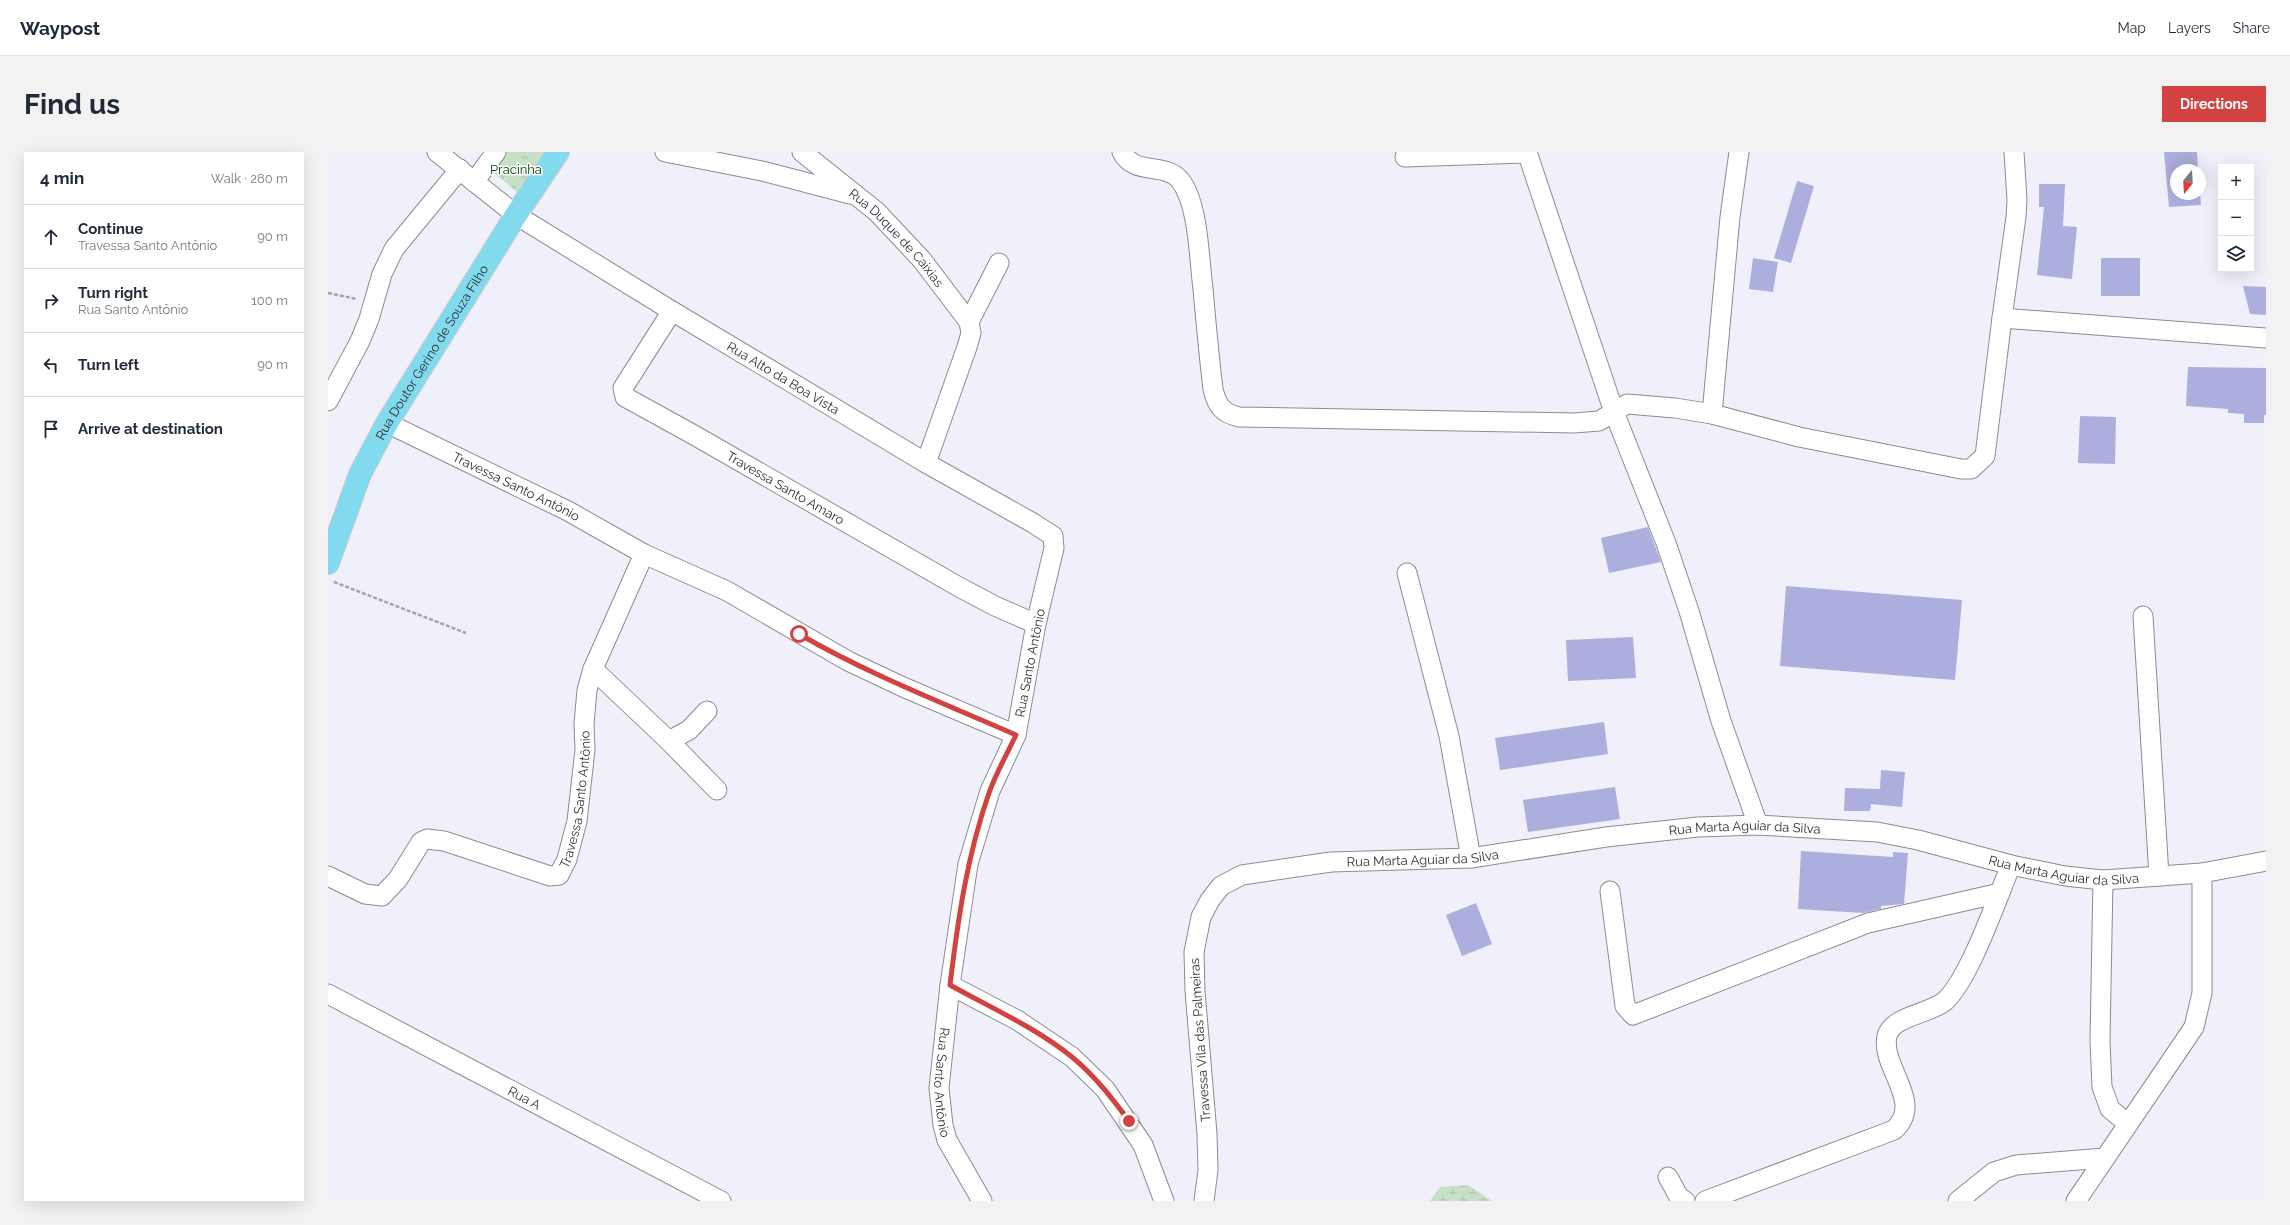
<!DOCTYPE html>
<html lang="en">
<head>
<meta charset="utf-8">
<style>
  body { margin:0; font-family:Raleway,sans-serif; background:#f2f2f3; color:#1f2937 }
  .controls { position:absolute; right:12px; top:12px; display:grid; overflow:hidden; border-radius:0px; box-shadow:0 4px 16px #0002 }
  .controls button { width:36px; height:36px; display:grid; place-items:center; padding:0; border:0; border-bottom:1px solid #e0e1e3; background:#fff; color:#1f2937; font:20px sans-serif }
  .compass { position:absolute; left:1842px; top:12px; width:36px; height:36px; border-radius:50%; background:#fff; box-shadow:0 4px 16px #0002; rotate:198deg }
  .stop { position:absolute; width:12px; height:12px; margin:-9px; border:3px solid #d14240; border-radius:50%; background:#fff }
  .stop.end { background:#d14240; border-color:#fff; box-shadow:0 1px 4px #0008 }
  .list { margin:0; padding:0; list-style:none }
  h2 { display:flex; justify-content:space-between; align-items:center; height:52px; margin:0; padding:0 16px; font-size:17px }
  h2 small { font-size:13px; font-weight:400; color:#747a83 }
  .list li { display:grid; grid-template-columns:26px 1fr auto; gap:12px; align-items:center; box-sizing:border-box; height:64px; padding:0 16px; border-top:1px solid #e0e1e3 }
  .list b { display:block; font-size:15px; white-space:nowrap }
  .list p { margin:0; font-size:13px; white-space:nowrap; color:#747a83 }
  .list em { font-size:13px; font-style:normal; color:#747a83 }
  .icon { flex:none; width:22px; height:22px; fill:none; stroke:currentColor; stroke-width:2; stroke-linecap:round; stroke-linejoin:round }
  .map { position:relative; flex:none; width:1938px; height:1049px; overflow:hidden; border-radius:0px }
  header { display:flex; align-items:center; gap:24px; box-sizing:border-box; height:56px; padding:0 20px; background:#fff; border-bottom:1px solid #e0e1e3 }
  header strong { font-size:19px }
  nav { display:flex; gap:22px; margin-inline-start:auto; font-size:14px }
  .intro { display:flex; align-items:center; justify-content:space-between; box-sizing:border-box; height:96px; padding:0 24px }
  h1 { margin:0; font-size:28px }
  .button { padding:10px 18px; border-radius:0px; background:#d14240; color:#fff; font-size:14px; font-weight:700 }
  main { display:flex; gap:24px; padding:0 24px }
  aside { flex:1; background:#fff; border-radius:0px; box-shadow:0 4px 16px #0002 }
  .map>svg:first-child { display:block }
</style>
</head>
<body>
<header>
<strong>Waypost</strong>
<nav><a>Map</a><a>Layers</a><a>Share</a></nav>
</header>
<div class="intro"><h1>Find us</h1><a class="button">Directions</a></div>
<main>
<aside>
<h2>4 min<small>Walk · 280 m</small></h2>
<ul class="list">
<li><svg class="icon" aria-label="ahead" viewBox="0 0 24 24"><path d="M12 20V5M6 11l6-6 6 6"/></svg><div><b>Continue</b><p>Travessa Santo Antônio</p></div><em>90 m</em></li>
<li><svg class="icon" aria-label="right" viewBox="0 0 24 24"><path d="M7 20v-9h11M14 6l5 5-5 5"/></svg><div><b>Turn right</b><p>Rua Santo Antônio</p></div><em>100 m</em></li>
<li><svg class="icon" aria-label="left" viewBox="0 0 24 24"><path d="M17 20v-9H6M10 6l-5 5 5 5"/></svg><div><b>Turn left</b></div><em>90 m</em></li>
<li><svg class="icon" aria-label="arrive" viewBox="0 0 24 24"><path d="M6 21V4h12l-3 4 3 4H6"/></svg><div><b>Arrive at destination</b></div></li>
</ul>
</aside>
<div class="map">
<svg width="1938" height="1049" viewBox="0 0 1938 1049">
  <defs>
    <pattern id="grass-tufts" width="24" height="20" patternUnits="userSpaceOnUse"><rect width="24" height="20" fill="#c7e0c7"/><path d="M3 7l-1-3M5 7V3M7 7l1-3M15 17l-1-3M17 17v-4M19 17l1-3" fill="none" stroke="#abc0ab"/></pattern>
    <pattern id="wetland-marsh" width="20" height="14" patternUnits="userSpaceOnUse"><rect width="20" height="14" fill="#c7e0c7"/><path d="M1 5h8M5 5V1M11 12h8M15 12V8" fill="none" stroke="#abc0ab"/></pattern>
  </defs>
  <rect width="100%" height="100%" fill="#eff0f9"/>
  <!-- grass -->
  <path fill="url(#grass-tufts)" d="M 174,0 L 220,0 L 191,42 L 162,17 Z"/>
  <!-- wetland -->
  <path fill="url(#wetland-marsh)" d="M 1140,1033 L 1164,1049 L 1102,1049 L 1112,1035 Z"/>
  <!-- building -->
  <path fill="#acafdd" d="M 1836,0 L 1869,0 L 1870,18 L 1848,18 L 1848,42 L 1872,42 L 1872,40 L 1873,53 L 1841,55 Z
    M 1469,29 L 1486,34 L 1463,111 L 1446,106 Z
    M 1711,32 L 1737,32 L 1735,74 L 1749,75 L 1744,127 L 1709,123 L 1716,55 L 1711,55 Z
    M 1425,106 L 1450,110 L 1445,140 L 1421,137 Z
    M 1773,106 L 1812,106 L 1812,144 L 1773,144 Z
    M 1915,134 L 1938,135 L 1938,163 L 1922,162 Z
    M 1860,215 L 1938,216 L 1938,263 L 1936,263 L 1936,271 L 1916,271 L 1916,262 L 1900,261 L 1900,257 L 1858,254 Z
    M 1752,264 L 1788,265 L 1787,312 L 1750,311 Z
    M 1320,375 L 1333,410 L 1281,421 L 1273,386 Z
    M 1458,434 L 1634,448 L 1627,528 L 1452,514 Z
    M 1305,485 L 1308,526 L 1240,529 L 1238,488 Z
    M 1276,570 L 1280,602 L 1172,618 L 1167,586 Z
    M 1553,618 L 1577,620 L 1574,655 L 1543,652 L 1542,659 L 1516,659 L 1517,636 L 1552,637 Z
    M 1287,635 L 1292,667 L 1200,680 L 1195,648 Z
    M 1473,699 L 1565,705 L 1565,700 L 1580,701 L 1576,752 L 1553,754 L 1553,757 L 1535,761 L 1470,757 Z
    M 1148,751 L 1164,792 L 1134,804 L 1118,763 Z"/>
  <g fill="none" stroke-linecap="round" stroke-linejoin="round">
    <!-- minor casing -->
    <g stroke="#8b8b94" stroke-width="21">
      <g id="minor">
        <path id="s1" d="M 109,0 L 188,63 L 344,159 L 598,311 L 705,371 L 725,384 L 726,396 L 708,472 L 688,583 L 662,639 L 640,712 L 622,833 L 611,936 L 615,973 L 619,988 L 654,1049"/>
        <path d="M 337,0 L 434,19 L 522,42"/>
        <path id="s2" d="M 474,0 L 549,60 L 594,108 L 641,170 L 643,181 L 639,195 L 598,311"/>
        <path d="M 794,0 C 806,24 837,10 852,28 C 871,52 871,108 875,137 C 878,171 881,204 885,237 C 889,254 894,261 911,265 L 1246,271 L 1271,269 L 1299,252 L 1347,256 L 1384,262 L 1471,285 L 1633,317 L 1643,317 L 1657,304 L 1674,166 L 1938,186"/>
        <path d="M 1199,0 L 1286,260 L 1338,391 L 1361,459 L 1393,569 L 1430,673"/>
        <path d="M 1077,5 L 1199,1"/>
        <path d="M 146,30 L 168,0"/>
        <path id="s3" d="M 344,159 L 295,236 L 297,245 L 366,283 L 631,435 L 667,454 L 708,472"/>
        <path d="M 1674,166 L 1688,65 L 1689,48 L 1686,0"/>
        <path d="M 641,170 L 671,111"/>
        <path d="M 0,249 L 32,189 L 41,167 L 54,122 L 66,97 L 132,17"/>
        <path d="M 1384,262 L 1402,65 L 1411,0"/>
        <path id="s4" d="M 59,271 L 240,359 L 316,402 L 399,439 L 520,509 L 575,535 L 688,583"/>
        <path d="M 1079,421 L 1121,584 L 1143,706"/>
        <path d="M 1815,464 L 1831,724"/>
        <path d="M 265,517 L 341,589 L 361,578 L 379,559"/>
        <path d="M 341,589 L 389,638"/>
        <path id="s5" d="M 0,724 L 37,742 L 54,744 L 70,727 L 93,690 L 99,687 L 116,689 L 222,724 L 231,723 L 239,707 L 249,669 L 257,598 L 256,572 L 259,538 L 265,517 L 316,402"/>
        <path d="M 1775,728 L 1772,889 L 1774,935 L 1782,957 L 1799,971"/>
        <path d="M 1282,739 L 1297,854 L 1305,863 L 1540,771 L 1672,741"/>
        <path d="M 622,833 L 689,868 L 744,905 L 777,937 L 815,993 L 836,1049"/>
        <path id="s6" d="M 0,842 L 393,1049"/>
        <path d="M 1340,1025 L 1351,1045 L 1357,1049"/>
        <path id="s7" d="M 876,1049 L 880,1018 L 879,982 L 867,839 L 866,800 L 873,765 L 882,748 L 893,734 L 914,723 L 1003,710 L 1143,706 L 1278,685 L 1370,675 L 1430,673 L 1549,680 L 1590,688 L 1683,713 L 1737,724 L 1775,728 L 1874,721 L 1938,709"/>
        <path d="M 1377,1049 L 1566,978 C 1597,950 1552,915 1559,884 C 1564,864 1602,862 1617,849 C 1642,826 1669,746 1683,713"/>
        <path d="M 1630,1049 L 1666,1020 L 1688,1013 L 1776,1006"/>
        <path d="M 1748,1049 L 1866,875 L 1874,841 L 1874,721"/>
      </g>
    </g>
    <!-- major casing -->
    <g stroke="#cdcdce" stroke-width="24">
      <g id="major">
        <path id="s8" d="M 0,411 L 32,322 L 59,271 L 188,63 L 230,0"/>
      </g>
    </g>
    <!-- path -->
    <path stroke="#a3a4ab" stroke-width="2.5" stroke-dasharray="4 2" stroke-linecap="butt" d="M 0,141 L 29,147
      M 6,430 L 138,481"/>
    <!-- minor -->
    <use href="#minor" stroke="#fff" stroke-width="19"/>
    <!-- major -->
    <use href="#major" stroke="#81daed" stroke-width="22"/>
  </g>
  <g fill="none" stroke-linecap="round" stroke-linejoin="round">
    <!-- route -->
    <path stroke="#d14240" stroke-width="5" d="M 471,482 C 540,522 615,551 688,583 C 679,602 668,621 661,641 C 639,704 630,767 622,833 C 663,856 707,875 744,905 C 767,924 784,946 801,969"/>
  </g>
  <g text-anchor="middle" dominant-baseline="central" stroke-width="3" stroke-linejoin="round" paint-order="stroke">
    <!-- park labels -->
    <g font-size="13" fill="#003a08" stroke="#fefefe">
      <text x="188" y="17">Pracinha</text>
    </g>
    <!-- street labels -->
    <g font-size="13" fill="#2f3033" stroke="#fefefe">
      <text stroke="none"><textPath href="#s2" startOffset="128">Rua Duque de Caixias</textPath></text>
      <text stroke="none"><textPath href="#s8" startOffset="236">Rua Doutor Gerino de Souza Filho</textPath></text>
      <text stroke="none"><textPath href="#s1" startOffset="414">Rua Alto da Boa Vista</textPath></text>
      <text stroke="none"><textPath href="#s4" startOffset="144">Travessa Santo Antônio</textPath></text>
      <text stroke="none"><textPath href="#s3" startOffset="285">Travessa Santo Amaro</textPath></text>
      <text transform="translate(702 511) rotate(-79)">Rua Santo Antônio</text>
      <text stroke="none"><textPath href="#s5" startOffset="348">Travessa Santo Antônio</textPath></text>
      <text stroke="none"><textPath href="#s7" startOffset="852">Rua Marta Aguiar da Silva</textPath></text>
      <text stroke="none"><textPath href="#s7" startOffset="528">Rua Marta Aguiar da Silva</textPath></text>
      <text stroke="none"><textPath href="#s7" startOffset="1176">Rua Marta Aguiar da Silva</textPath></text>
      <text transform="translate(872 888) rotate(-94)">Travessa Vila das Palmeiras</text>
      <text stroke="none"><textPath href="#s1" startOffset="1288">Rua Santo Antônio</textPath></text>
      <text stroke="none"><textPath href="#s6" startOffset="222">Rua A</textPath></text>
    </g>
  </g>
</svg>
<div class="controls">
<button>+</button>
<button>−</button>
<button><svg class="icon" aria-label="layers" viewBox="0 0 24 24"><path d="M12 4l9 5-9 5-9-5zM3 14l9 5 9-5"/></svg></button>
</div>
<svg class="compass" viewBox="-18 -18 36 36"><path d="M0-13l5 13h-10z" fill="#e53935"/><path d="M0 13l5-13h-10z" fill="#747a83"/></svg>
<div class="stop" style="left:471px;top:482px"></div>
<div class="stop end" style="left:801px;top:969px"></div>
</div>
</main>
</body>
</html>
